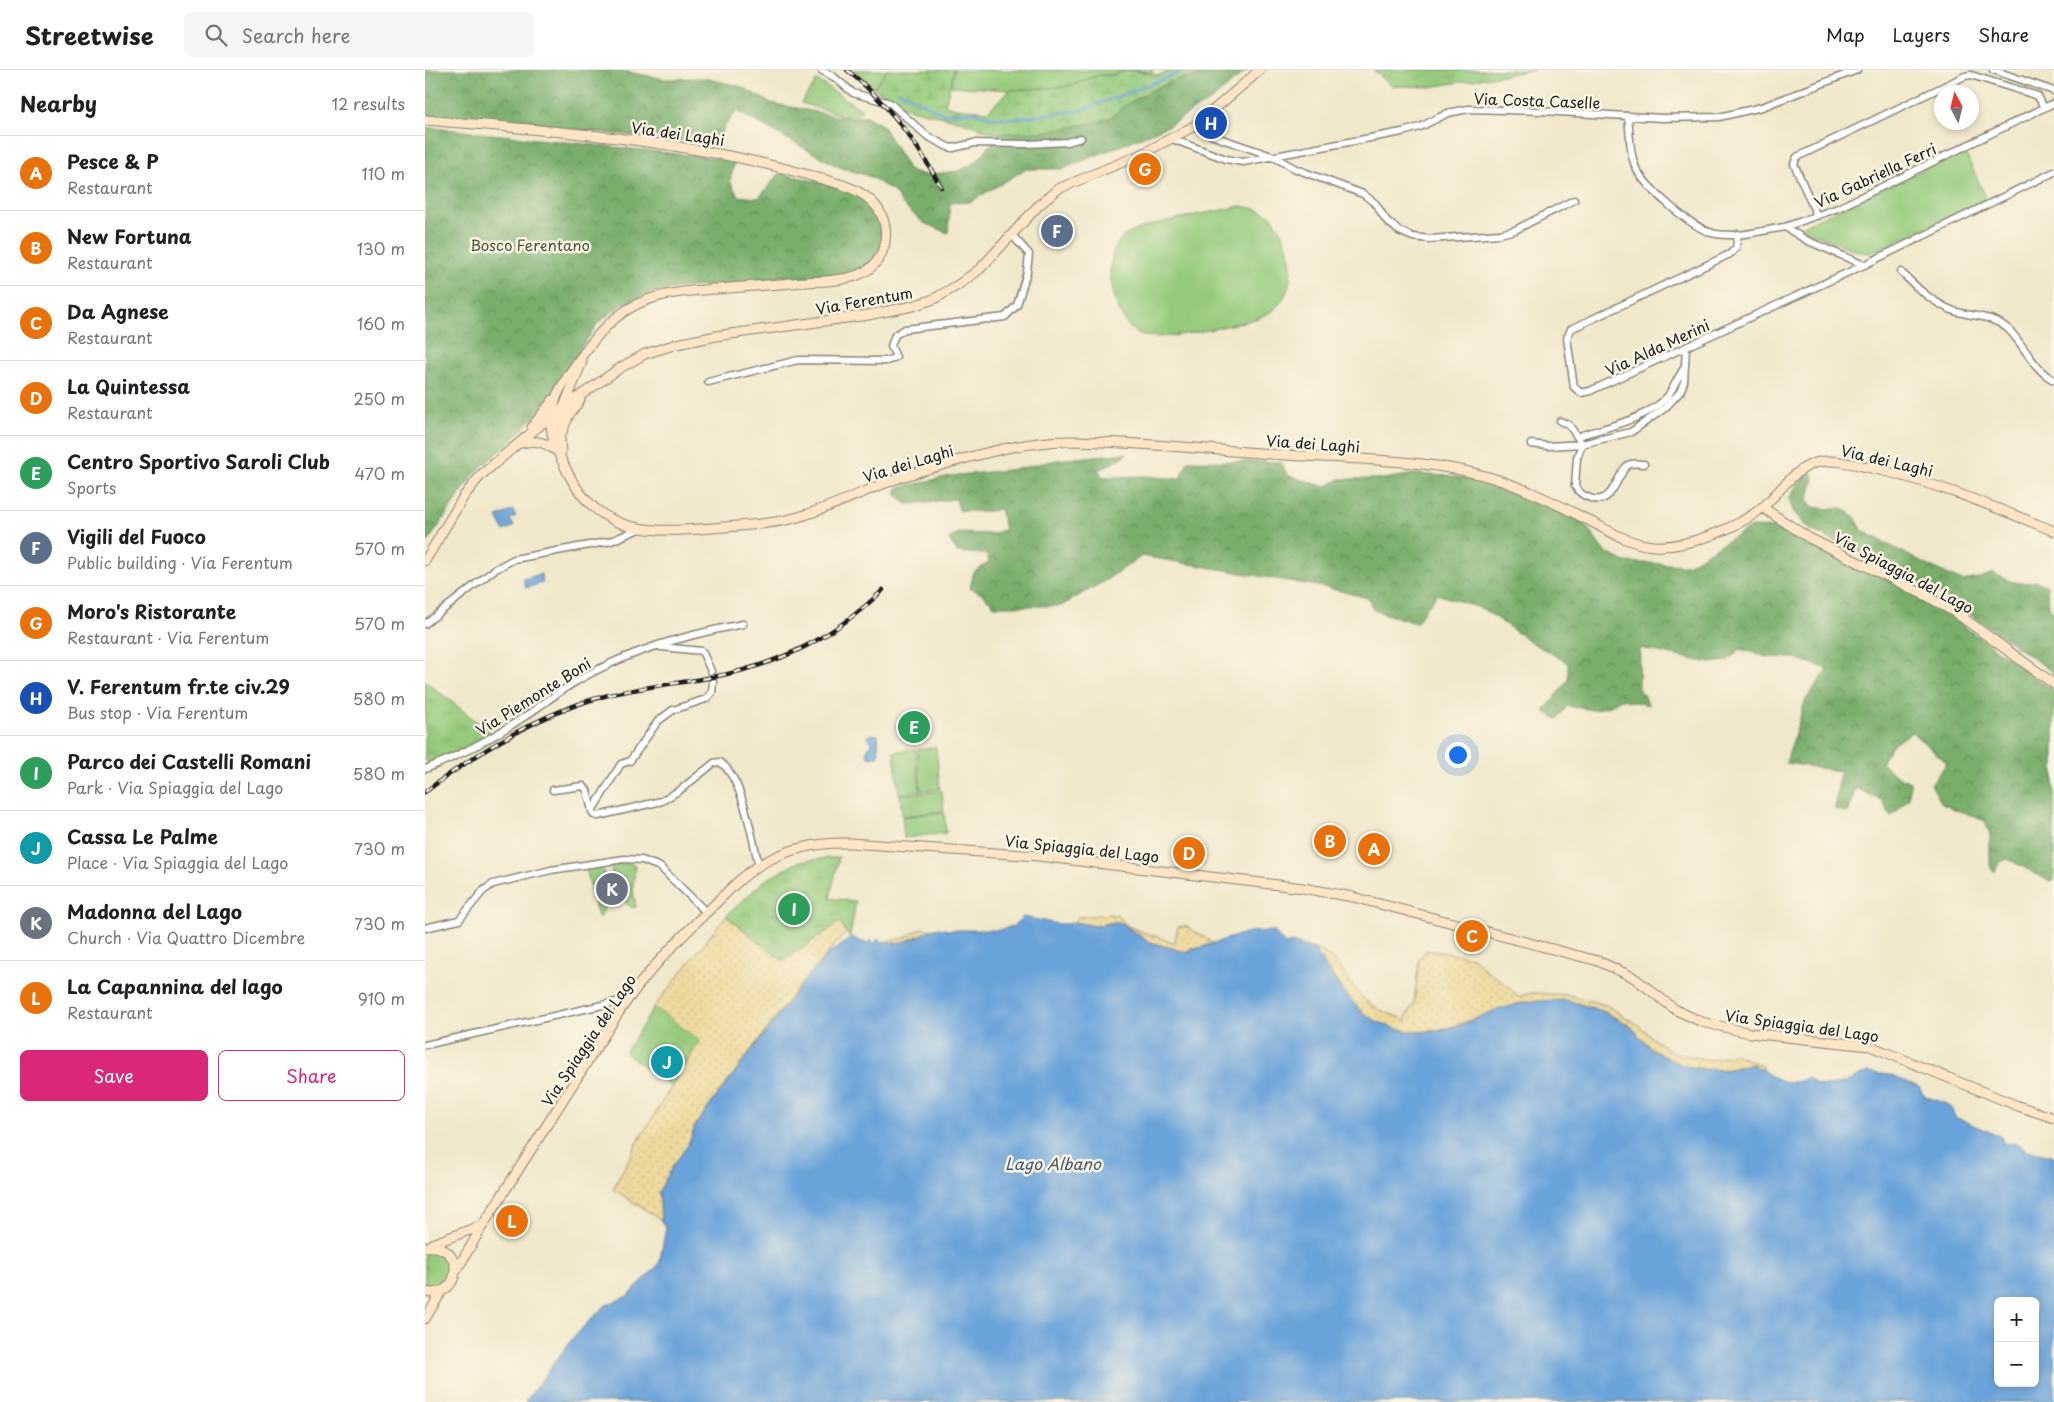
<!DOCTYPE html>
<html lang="en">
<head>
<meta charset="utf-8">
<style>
  body { margin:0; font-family:"Playpen Sans",sans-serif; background:#f6f6f6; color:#202124 }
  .controls { position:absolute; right:15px; bottom:15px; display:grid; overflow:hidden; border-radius:8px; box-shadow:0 2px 8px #0003 }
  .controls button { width:45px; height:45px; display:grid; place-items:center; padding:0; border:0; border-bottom:1px solid #e0e0e0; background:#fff; color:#202124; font:25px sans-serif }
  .compass { position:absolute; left:1509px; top:15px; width:45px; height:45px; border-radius:50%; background:#fff; box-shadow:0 2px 8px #0003; rotate:353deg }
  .you { position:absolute; left:1032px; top:684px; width:18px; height:18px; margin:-12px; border:4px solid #fff; border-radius:50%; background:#1a73e8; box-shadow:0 0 0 8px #1a73e833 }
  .badge { display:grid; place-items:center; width:32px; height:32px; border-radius:50%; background:#db2777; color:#fff; font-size:16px; font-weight:700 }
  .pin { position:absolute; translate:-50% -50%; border:2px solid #fff; box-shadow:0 1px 5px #0006 }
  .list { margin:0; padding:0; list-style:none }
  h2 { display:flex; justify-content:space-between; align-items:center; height:65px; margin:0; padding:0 20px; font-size:21px }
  h2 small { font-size:16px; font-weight:400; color:#757577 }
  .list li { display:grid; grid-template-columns:32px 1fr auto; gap:15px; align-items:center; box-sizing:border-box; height:75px; padding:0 20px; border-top:1px solid #e0e0e0 }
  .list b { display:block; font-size:19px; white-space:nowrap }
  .list p { margin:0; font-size:16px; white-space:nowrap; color:#757577 }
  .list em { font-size:16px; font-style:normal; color:#757577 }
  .actions { display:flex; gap:10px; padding:15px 20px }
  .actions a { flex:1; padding:11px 0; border:1px solid #db2777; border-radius:8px; text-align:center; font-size:18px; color:#db2777 }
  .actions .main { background:#db2777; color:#fff }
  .icon { flex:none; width:28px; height:28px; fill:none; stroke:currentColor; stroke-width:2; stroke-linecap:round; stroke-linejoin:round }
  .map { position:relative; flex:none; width:1629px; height:1332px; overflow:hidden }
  header { display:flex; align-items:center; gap:30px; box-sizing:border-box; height:70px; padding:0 25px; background:#fff; border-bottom:1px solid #e0e0e0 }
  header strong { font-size:24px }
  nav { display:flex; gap:28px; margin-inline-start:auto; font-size:18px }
  .search { width:350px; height:45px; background:#f6f6f6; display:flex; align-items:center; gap:12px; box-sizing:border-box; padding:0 18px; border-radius:8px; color:#757577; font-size:19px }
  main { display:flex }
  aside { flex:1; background:#fff }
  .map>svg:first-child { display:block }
</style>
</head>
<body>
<header>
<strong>Streetwise</strong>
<div class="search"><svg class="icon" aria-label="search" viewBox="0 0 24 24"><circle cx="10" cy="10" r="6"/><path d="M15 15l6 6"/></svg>Search here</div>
<nav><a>Map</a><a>Layers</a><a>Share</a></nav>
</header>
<main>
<aside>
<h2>Nearby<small>12 results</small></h2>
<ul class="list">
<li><span class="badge" style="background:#e8710a">A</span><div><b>Pesce &amp; P</b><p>Restaurant</p></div><em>110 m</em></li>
<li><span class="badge" style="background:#e8710a">B</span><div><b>New Fortuna</b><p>Restaurant</p></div><em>130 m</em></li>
<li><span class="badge" style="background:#e8710a">C</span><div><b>Da Agnese</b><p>Restaurant</p></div><em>160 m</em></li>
<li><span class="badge" style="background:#e8710a">D</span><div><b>La Quintessa</b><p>Restaurant</p></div><em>250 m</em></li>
<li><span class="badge" style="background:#2e9e5b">E</span><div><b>Centro Sportivo Saroli Club</b><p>Sports</p></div><em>470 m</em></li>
<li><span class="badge" style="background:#5c6f8a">F</span><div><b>Vigili del Fuoco</b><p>Public building · Via Ferentum</p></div><em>570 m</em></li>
<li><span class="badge" style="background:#e8710a">G</span><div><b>Moro's Ristorante</b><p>Restaurant · Via Ferentum</p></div><em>570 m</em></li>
<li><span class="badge" style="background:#1a4fb4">H</span><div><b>V. Ferentum fr.te civ.29</b><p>Bus stop · Via Ferentum</p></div><em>580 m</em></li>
<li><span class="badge" style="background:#2e9e5b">I</span><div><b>Parco dei Castelli Romani</b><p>Park · Via Spiaggia del Lago</p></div><em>580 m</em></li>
<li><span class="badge" style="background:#0f9aa8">J</span><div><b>Cassa Le Palme</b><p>Place · Via Spiaggia del Lago</p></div><em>730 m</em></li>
<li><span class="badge" style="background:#6b7280">K</span><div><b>Madonna del Lago</b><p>Church · Via Quattro Dicembre</p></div><em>730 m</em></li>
<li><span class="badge" style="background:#e8710a">L</span><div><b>La Capannina del lago</b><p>Restaurant</p></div><em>910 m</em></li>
</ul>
<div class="actions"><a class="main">Save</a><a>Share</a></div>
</aside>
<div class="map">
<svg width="1629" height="1332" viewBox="0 0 1629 1332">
  <defs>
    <pattern id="forest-crowns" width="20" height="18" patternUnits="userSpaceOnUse" patternTransform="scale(1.25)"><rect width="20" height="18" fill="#78ae6b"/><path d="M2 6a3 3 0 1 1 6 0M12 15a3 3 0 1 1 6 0" fill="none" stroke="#628d57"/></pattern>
    <pattern id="wetland-marsh" width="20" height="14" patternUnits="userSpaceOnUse" patternTransform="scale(1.25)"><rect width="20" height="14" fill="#95ca7b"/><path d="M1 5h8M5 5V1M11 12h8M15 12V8" fill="none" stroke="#80ad6a"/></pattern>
    <pattern id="sand-dots" width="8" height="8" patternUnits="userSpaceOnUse" patternTransform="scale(1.25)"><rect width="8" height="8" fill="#eeda9e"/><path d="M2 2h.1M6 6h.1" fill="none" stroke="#ccba88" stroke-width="1.8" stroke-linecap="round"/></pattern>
    <pattern id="park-tufts" width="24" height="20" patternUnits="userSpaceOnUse" patternTransform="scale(1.25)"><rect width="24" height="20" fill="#95ca7b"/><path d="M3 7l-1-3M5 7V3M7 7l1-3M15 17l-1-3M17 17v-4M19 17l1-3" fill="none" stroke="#80ad6a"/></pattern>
  </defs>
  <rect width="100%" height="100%" fill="#fcf5e5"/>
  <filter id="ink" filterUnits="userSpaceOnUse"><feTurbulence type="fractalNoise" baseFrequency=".02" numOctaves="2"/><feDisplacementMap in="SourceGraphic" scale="10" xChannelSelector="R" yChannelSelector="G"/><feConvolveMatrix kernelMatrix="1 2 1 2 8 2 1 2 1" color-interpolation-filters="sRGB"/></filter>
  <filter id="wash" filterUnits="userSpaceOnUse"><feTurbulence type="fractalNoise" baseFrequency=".0096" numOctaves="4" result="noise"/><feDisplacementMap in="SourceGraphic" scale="20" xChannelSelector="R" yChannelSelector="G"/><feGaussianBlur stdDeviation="1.12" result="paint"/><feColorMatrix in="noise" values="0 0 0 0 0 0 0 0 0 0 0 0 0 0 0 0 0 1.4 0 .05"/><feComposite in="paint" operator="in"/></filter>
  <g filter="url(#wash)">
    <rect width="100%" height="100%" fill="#f1e8cb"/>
    <!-- grass -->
    <path fill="#95ca7b" stroke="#58734c" d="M 428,0 L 462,0 L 449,18 Z
      M 529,0 L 729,0 L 726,3 L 705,0 L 687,5 L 674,5 L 651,14 L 638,17 L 585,20 L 525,16 Z
      M 1539,80 L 1562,130 L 1445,183 L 1435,182 L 1373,158 Z
      M 816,136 C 827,138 837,140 846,146 C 851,151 855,160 858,166 C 872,197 869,235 833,248 C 807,255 748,270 722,266 C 715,265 708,261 703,255 C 690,240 688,219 684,200 L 686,200 C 686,188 689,176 697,168 C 713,153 791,142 816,136 Z
      M 511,677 L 515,719 L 496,721 L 492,679 Z
      M 490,679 L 495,721 L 474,724 L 469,682 Z
      M 517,721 L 519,741 L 477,746 L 475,725 Z
      M 519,742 L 521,763 L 479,768 L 477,747 Z
      M 202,793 L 210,795 L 208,819 L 211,837 L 207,838 L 193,826 L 202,816 L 189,810 L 185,794 Z
      M 177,795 L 181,813 L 173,822 L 183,827 L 176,847 L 173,847 L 161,798 Z
      M 229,937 L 275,970 L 247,1016 L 200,983 Z
      M 2,1181 C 41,1184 25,1225 0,1217 L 0,1182 Z"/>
    <!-- forest -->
    <path fill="url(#forest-crowns)" stroke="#4a6544" d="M 0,0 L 193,0 L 239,9 L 280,8 L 317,17 L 346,33 L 416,47 L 441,46 L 457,55 L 484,100 L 500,105 L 533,101 L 551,92 L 575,63 L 618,62 L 686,47 L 699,36 L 723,22 L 745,12 L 761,7 L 798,4 L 805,0 L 822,0 L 789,28 L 743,56 L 638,99 L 601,99 L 545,132 L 525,133 L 523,163 L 499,153 L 478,135 L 469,122 L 446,107 L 412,96 L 312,41 L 299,57 L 292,74 L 0,45 Z
      M 0,57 L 310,90 L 305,111 L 313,126 L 334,128 L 354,103 C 379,109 437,118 450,141 C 453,145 454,151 455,155 C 458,163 459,170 455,178 C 445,198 438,201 417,206 L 255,218 L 226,223 L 196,235 L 173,253 L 115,340 L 83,375 L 63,391 L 47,407 L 0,476 Z
      M 702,383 L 698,387 L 674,400 L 677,407 L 718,406 L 755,409 L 763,391 L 856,392 L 862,405 L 900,417 L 915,409 L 959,409 L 990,404 L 1025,406 L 1069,413 L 1110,430 L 1159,453 L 1179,481 L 1200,492 L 1262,495 L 1326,457 L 1352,458 L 1373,464 L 1501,529 L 1629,621 L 1629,810 L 1624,811 L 1583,789 L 1575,792 L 1569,802 L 1565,795 L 1565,765 L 1560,751 L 1517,734 L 1506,714 L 1522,693 L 1487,662 L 1467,675 L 1456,693 L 1470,705 L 1485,712 L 1484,728 L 1466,747 L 1458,731 L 1431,718 L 1422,743 L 1410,739 L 1415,701 L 1361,693 L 1380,631 L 1403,599 L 1370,588 L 1342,587 L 1315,579 L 1302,591 L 1284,593 L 1215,578 L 1214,618 L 1224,635 L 1196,629 L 1184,636 L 1168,640 L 1142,636 L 1132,649 L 1119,641 L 1143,610 L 1143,593 L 1106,572 L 1058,539 L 1012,524 L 991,553 L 948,540 L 943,528 L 899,517 L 717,486 L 678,512 L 636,536 L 569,536 L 557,524 L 545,518 L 549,502 L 564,492 L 561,484 L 532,482 L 524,469 L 534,463 L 568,464 L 580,459 L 575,439 L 557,442 L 534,440 L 531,429 L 482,434 L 472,425 L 472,418 L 525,406 L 592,399 L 631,390 Z
      M 1386,402 L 1389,409 L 1383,430 L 1388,437 L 1402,439 L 1418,438 L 1430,447 L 1438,461 L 1496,492 L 1537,511 L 1554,508 L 1568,503 C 1583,512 1594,515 1611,511 L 1622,516 L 1623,537 L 1629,542 L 1629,603 L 1509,519 L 1382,458 L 1368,441 L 1364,429 L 1372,414 Z"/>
    <!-- wetland -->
    <path fill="url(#wetland-marsh)" stroke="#58734c" d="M 462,0 L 529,0 L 520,35 L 531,38 L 563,41 L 585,20 L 638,17 L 651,14 L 674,5 L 687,5 L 705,0 L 734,5 L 748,0 L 805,0 L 798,4 L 761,7 L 745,12 L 723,22 L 699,36 L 686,47 L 672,52 L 618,62 L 569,63 L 537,52 L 475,36 L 449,18 Z"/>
    <!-- sand -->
    <path fill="url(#sand-dots)" stroke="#857b5d" d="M 685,844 L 693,846 C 706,864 731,863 749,874 L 753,857 L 761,856 L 788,873 L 774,878 L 766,878 L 765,882 L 760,882 L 722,871 L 698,854 L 690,852 L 670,856 L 649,852 L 653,847 Z
      M 301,846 L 358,891 L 415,852 L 422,861 L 370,921 L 271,1054 L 236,1150 L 188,1119 L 216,1066 L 275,971 L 229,937 Z
      M 499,858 L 506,860 L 476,873 L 458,872 L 480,868 L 495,859 Z
      M 889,879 C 914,885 923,916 941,931 C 951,939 964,944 976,948 L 980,952 L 982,945 L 989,934 L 994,889 L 1001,880 L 1048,887 C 1060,903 1081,910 1092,927 L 1107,923 L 1143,925 L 1181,935 L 1212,954 L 1227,968 L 1249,983 L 1286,990 L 1309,984 L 1336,995 L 1338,1001 L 1328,994 C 1318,994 1311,998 1302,999 C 1290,1001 1265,998 1253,994 C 1239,989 1227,979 1217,969 C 1212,964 1209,958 1204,955 C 1179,938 1143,933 1113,931 C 1104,930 1093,934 1084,937 C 1040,949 1007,973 960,955 C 926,942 909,908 889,879 Z"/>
    <!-- park -->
    <path fill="url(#park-tufts)" stroke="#58734c" d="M 948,0 L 1109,0 L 1005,17 L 967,16 Z
      M 392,10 L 437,40 L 427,48 L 376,33 Z
      M 0,611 L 69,665 L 6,696 L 0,690 Z
      M 414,787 L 405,828 L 431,831 L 425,868 L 415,852 L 358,891 L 301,846 L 339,811 L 375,791 Z"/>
    <!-- water -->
    <path fill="#6ba3d9" stroke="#44607a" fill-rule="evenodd" d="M 88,440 L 91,446 L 85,449 L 89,456 L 79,461 L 72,447 Z
      M 116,504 L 118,513 L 101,518 L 98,509 Z
      M 447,664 L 453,665 L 454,682 L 452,686 L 447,688 L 443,687 L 441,682 L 446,673 L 443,666 Z
      M 598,847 L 634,854 L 644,854 L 649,852 L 670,856 L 690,852 L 698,854 L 722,871 L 760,882 L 765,882 L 766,878 L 774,878 L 823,862 L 849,861 L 853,867 L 861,874 L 870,873 L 889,879 L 917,920 L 937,942 L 951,951 L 972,959 L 994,962 L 1010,961 L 1036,955 L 1068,941 L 1093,934 L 1112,931 L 1142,930 L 1178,941 L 1205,956 L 1226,979 L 1254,994 L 1275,999 L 1301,1000 L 1328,994 C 1348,1007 1359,1018 1383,1008 L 1392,1015 L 1405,1016 L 1427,1010 L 1442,1002 L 1464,1005 L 1494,1017 L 1499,1026 C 1512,1031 1526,1031 1530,1047 L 1576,1067 L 1579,1074 L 1591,1073 L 1602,1080 L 1629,1087 L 1629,1332 L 100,1332 L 151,1264 L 181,1235 L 203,1226 L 234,1194 L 241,1158 L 236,1151 L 234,1121 L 247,1097 L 263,1075 L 271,1054 L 383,906 L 402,885 L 428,867 L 434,871 L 442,873 L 445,870 L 449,875 L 453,868 L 458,872 L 470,873 L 483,871 L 506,860 L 514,858 L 523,860 L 574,860 L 588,856 ZM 1573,1231 L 1610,1231 L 1610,1313 L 1573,1313 Z"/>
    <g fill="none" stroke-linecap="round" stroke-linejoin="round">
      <!-- stream -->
      <path stroke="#6ba3d9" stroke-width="2.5" d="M 473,21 L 519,44 L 548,42 L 560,46 L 585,49 L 658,40 L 762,0"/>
    </g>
  </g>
  <g filter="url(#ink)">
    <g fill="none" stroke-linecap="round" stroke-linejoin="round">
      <!-- street casing -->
      <g stroke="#868274" stroke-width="9">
        <path id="street" d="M 396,0 L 409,7 L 428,23 L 465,33 L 502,66 L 523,77 L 528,78 L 549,73 L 602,74 L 642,72 L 656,68
          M 1568,0 L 1629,21
          M 1203,46 C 1205,62 1204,81 1210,96 C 1218,116 1270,161 1291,164 C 1313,168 1339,160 1360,157 L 1381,170 L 1439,195 L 1165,321 L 1156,323 L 1149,317 L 1142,268 L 1146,259 L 1305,184 L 1311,178 L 1313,164
          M 771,55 L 788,66 L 847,86 L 871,99 L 938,124 L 950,133 L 961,150 L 974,161 L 988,167 L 1005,169 L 1075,164 L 1090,160 L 1149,130
          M 747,69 L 801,89 L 818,92 L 977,62 L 995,57 L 1023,43 L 1043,39 L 1116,41 L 1237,48 L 1294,47 L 1337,37 L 1432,0
          M 1392,146 L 1369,94 L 1372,87 L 1540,6 L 1546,5 L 1613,26 L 1619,38
          M 1360,157 L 1413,138 L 1629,33
          M 1439,195 L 1629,102
          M 1476,202 C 1492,218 1508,233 1529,241 C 1548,247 1567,245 1583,259 C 1599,274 1610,302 1629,310
          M 283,312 L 373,290 L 462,291 L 471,287 L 466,276 L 470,265 L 480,259 L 580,247 L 592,235 L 602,202 L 604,184 L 587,165
          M 1135,351 L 1144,355 L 1157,374
          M 1157,365 C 1182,357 1224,348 1242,327 C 1249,318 1253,306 1260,297
          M 1106,374 L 1123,376 L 1157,374
          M 1219,394 C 1214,394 1208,392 1203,395 C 1191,404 1189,437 1165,428 C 1159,426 1153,422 1150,416 L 1152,388 L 1157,374 L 1206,362 L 1240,338 L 1255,322 L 1259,312 L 1261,278
          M 0,554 L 69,500 L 89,489 L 186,471 L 214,459
          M 236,577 L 277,581 L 286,601
          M 288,611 L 287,622 L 281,629 L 248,640 L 233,651 L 205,691 L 196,694 L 167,741 L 169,745 L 173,746 L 237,731 L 255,720 L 289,693 L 295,692 C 318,708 327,769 334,796
          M 0,699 C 38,685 74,664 108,641 C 122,631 136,620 152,611 C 202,581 260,565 318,554
          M 128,720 L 158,716 L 162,720 L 167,741
          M 0,858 L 34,850 L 58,821 L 68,814 L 126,800 L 199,789 L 217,790 L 235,797 L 281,842
          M 0,975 L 204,929"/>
      </g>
      <!-- secondary casing -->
      <g stroke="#868274" stroke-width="11">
        <path id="secondary" d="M 0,50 C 129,61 258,69 383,105 C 406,112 435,116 451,136 C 469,159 461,195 433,205 C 417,211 398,211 381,212 C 350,214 320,217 290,219 C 267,221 244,222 222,230 C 190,241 170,267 151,294 C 136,315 122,337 127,364 C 129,376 136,388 141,399 C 174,469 231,463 298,457 C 323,455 349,454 373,447 C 412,436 447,416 486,404 C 537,389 589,372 642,371 C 715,372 788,380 861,385 C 925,389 991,389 1053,404 C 1089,413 1122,429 1155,446 C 1178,457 1200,473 1227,476 C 1260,479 1313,458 1338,437 C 1354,423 1368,400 1390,393 C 1408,388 1428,394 1446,398 C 1510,412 1569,437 1629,461
          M 107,357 L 128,330
          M 137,362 L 144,345 L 155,330
          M 97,373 C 112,369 121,373 133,382
          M 136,382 L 134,355 L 136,344 L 157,292
          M 1337,437 L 1384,468 L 1502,526 L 1534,545 L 1629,614
          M 0,491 L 39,426 L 56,405 L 126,346 L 195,298 L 220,284 L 252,274 L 291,266 L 443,245 L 488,236 L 509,229 L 533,215 L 555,199 L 614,135 L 633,119 L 717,84 L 771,55 L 835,0
          M 7,1174 L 58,1155
          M 0,1177 C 42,1172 38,1230 0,1222
          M 30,1203 L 58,1155 L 194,942 C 220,903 254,869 288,836 C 304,820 320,803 340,792 C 367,777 395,772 425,773 L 613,786 L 878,818 L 928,827 L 1173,891 L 1208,907 L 1251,940 L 1277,952 L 1325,963 L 1445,976 L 1593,1036 L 1629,1048
          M 0,1249 L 17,1221"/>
      </g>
      <!-- street -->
      <use href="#street" stroke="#fff" stroke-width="6"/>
      <!-- secondary -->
      <use href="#secondary" stroke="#fde5c5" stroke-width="9"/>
      <!-- rail casing -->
      <g stroke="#1c1c1c" stroke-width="4.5">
        <path id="rail" d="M 422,0 C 462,32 492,72 516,117
          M 0,722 C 53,682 112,645 176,627 C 213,617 251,614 288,607 C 356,594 408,568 458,520"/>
      </g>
      <!-- rail -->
      <use href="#rail" stroke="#fcf5e5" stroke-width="2.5" stroke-dasharray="8" stroke-linecap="butt"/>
    </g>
  </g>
  <g text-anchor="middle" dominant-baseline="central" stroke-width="5" stroke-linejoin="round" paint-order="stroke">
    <!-- street labels -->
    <g font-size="15" fill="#1c1c1c" stroke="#fcf5e5">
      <text transform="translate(1112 30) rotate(2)">Via Costa Caselle</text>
      <text transform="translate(253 63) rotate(8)">Via dei Laghi</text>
      <text transform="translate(1450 105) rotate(-25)">Via Gabriella Ferri</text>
      <text transform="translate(439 230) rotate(-10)">Via Ferentum</text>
      <text transform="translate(1232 277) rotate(-25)">Via Alda Merini</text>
      <text transform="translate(888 373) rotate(4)">Via dei Laghi</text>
      <text transform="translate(1462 390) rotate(13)">Via dei Laghi</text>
      <text transform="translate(483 393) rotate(-17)">Via dei Laghi</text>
      <text transform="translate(1479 502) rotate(28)">Via Spiaggia del Lago</text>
      <text transform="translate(108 626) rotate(-32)">Via Piemonte Boni</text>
      <text transform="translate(657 778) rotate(6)">Via Spiaggia del Lago</text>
      <text transform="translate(1377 955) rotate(8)">Via Spiaggia del Lago</text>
      <text transform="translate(163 970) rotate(-56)">Via Spiaggia del Lago</text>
    </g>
    <!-- park labels -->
    <g font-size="15" fill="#46593d" stroke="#fcf5e5">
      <text x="105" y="174">Bosco Ferentano</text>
    </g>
    <!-- water labels -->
    <g font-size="16" font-style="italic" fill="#405971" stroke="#fcf5e5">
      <text x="628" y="1093">Lago Albano</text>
    </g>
  </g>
</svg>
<div class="controls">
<button>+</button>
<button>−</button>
</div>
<svg class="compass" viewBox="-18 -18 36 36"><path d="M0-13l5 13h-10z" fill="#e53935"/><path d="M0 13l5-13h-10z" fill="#757577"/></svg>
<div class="you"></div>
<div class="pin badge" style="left:949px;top:779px;background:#e8710a">A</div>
<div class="pin badge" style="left:905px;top:771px;background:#e8710a">B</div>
<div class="pin badge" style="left:1047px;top:866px;background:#e8710a">C</div>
<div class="pin badge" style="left:764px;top:783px;background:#e8710a">D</div>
<div class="pin badge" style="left:489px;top:657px;background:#2e9e5b">E</div>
<div class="pin badge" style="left:632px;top:161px;background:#5c6f8a">F</div>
<div class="pin badge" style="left:720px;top:99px;background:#e8710a">G</div>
<div class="pin badge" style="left:786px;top:53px;background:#1a4fb4">H</div>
<div class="pin badge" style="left:369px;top:839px;background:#2e9e5b">I</div>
<div class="pin badge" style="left:242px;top:992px;background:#0f9aa8">J</div>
<div class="pin badge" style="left:187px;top:819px;background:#6b7280">K</div>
<div class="pin badge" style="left:87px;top:1151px;background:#e8710a">L</div>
</div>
</main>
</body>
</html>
